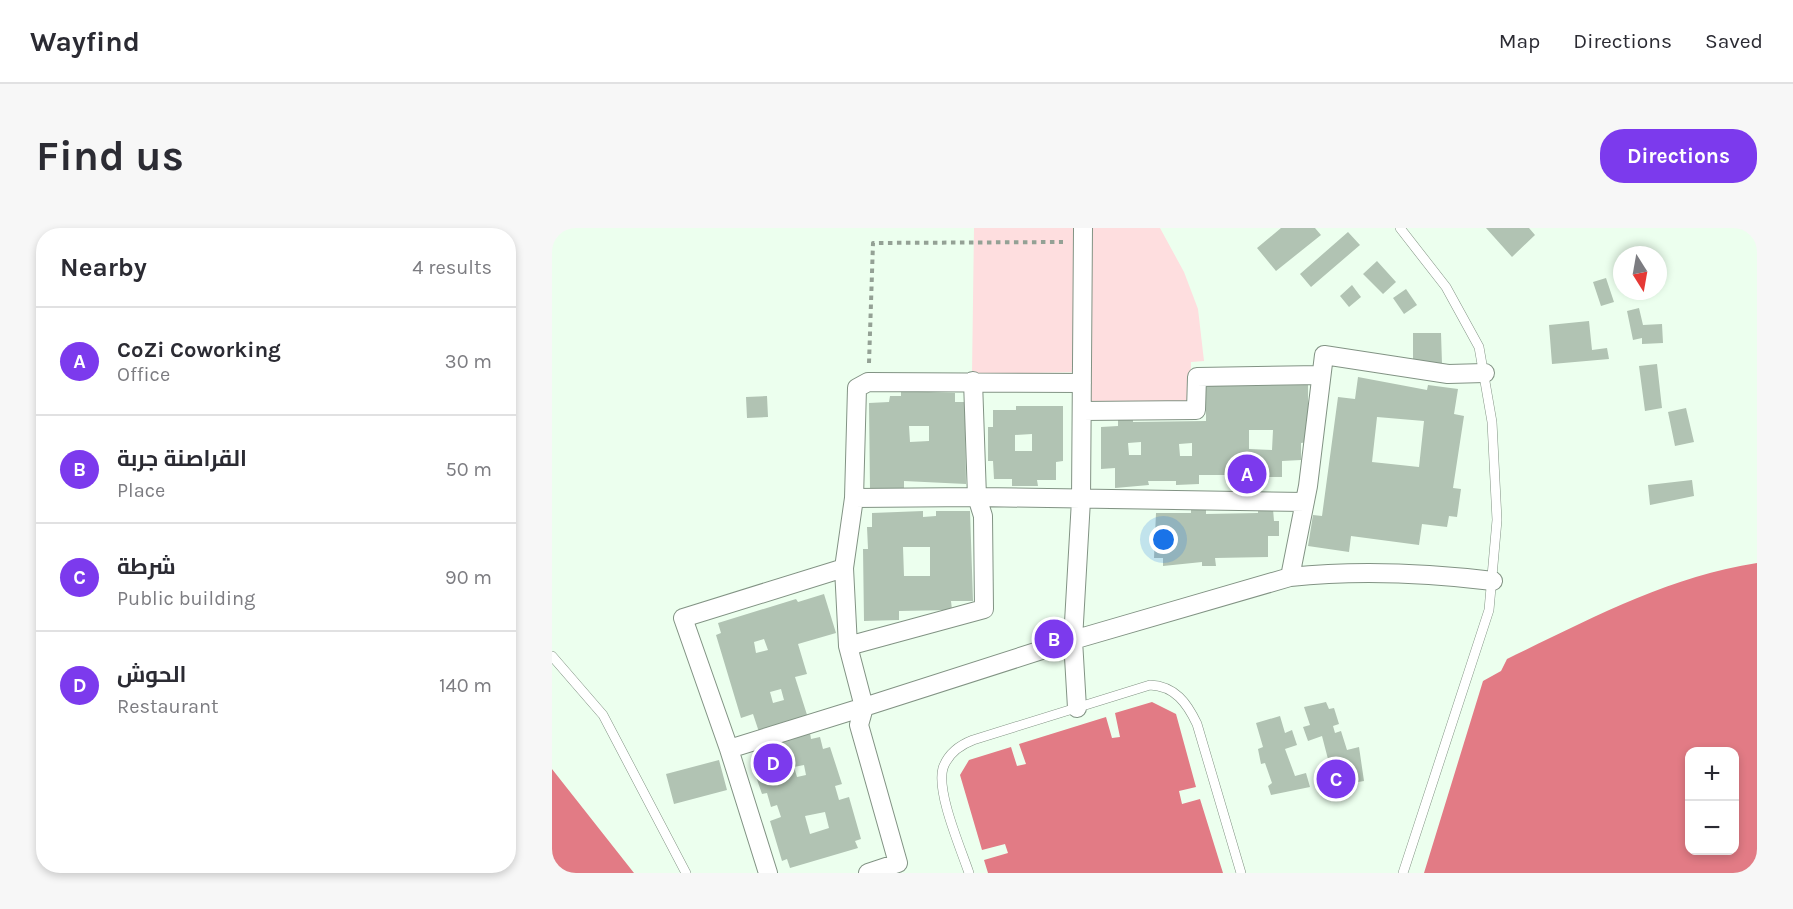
<!DOCTYPE html>
<html lang="en">
<head>
<meta charset="utf-8">
<style>
  body { margin:0; font-family:Karla,Cairo,sans-serif; background:#f7f7f7; color:#2b2b33 }
  .controls { position:absolute; right:18px; bottom:18px; display:grid; overflow:hidden; border-radius:12px; box-shadow:0 3px 9px #0003 }
  .controls button { width:54px; height:54px; display:grid; place-items:center; padding:0; border:0; border-bottom:2px solid #e1e1e2; background:#fff; color:#2b2b33; font:30px sans-serif }
  .compass { position:absolute; left:1061px; top:18px; width:54px; height:54px; border-radius:50%; background:#fff; box-shadow:0 3px 9px #0003; rotate:169deg }
  .you { position:absolute; left:612px; top:312px; width:21px; height:21px; margin:-15px; border:4px solid #fff; border-radius:50%; background:#1a73e8; box-shadow:0 0 0 9px #1a73e833 }
  .badge { display:grid; place-items:center; width:39px; height:39px; border-radius:50%; background:#7c3aed; color:#fff; font-size:20px; font-weight:700 }
  .pin { position:absolute; translate:-50% -50%; border:3px solid #fff; box-shadow:0 2px 6px #0006 }
  .list { margin:0; padding:0; list-style:none }
  h2 { display:flex; justify-content:space-between; align-items:center; height:78px; margin:0; padding:0 24px; font-size:26px }
  h2 small { font-size:20px; font-weight:400; color:#7c7c81 }
  .list li { display:grid; grid-template-columns:39px 1fr auto; gap:18px; align-items:center; box-sizing:border-box; height:108px; padding:0 24px; border-top:2px solid #e1e1e2 }
  .list b { display:block; font-size:22px; white-space:nowrap }
  .list p { margin:0; font-size:20px; white-space:nowrap; color:#7c7c81 }
  .list em { font-size:20px; font-style:normal; color:#7c7c81 }
  .map { position:relative; flex:none; width:1205px; height:645px; overflow:hidden; border-radius:24px }
  header { display:flex; align-items:center; gap:36px; box-sizing:border-box; height:84px; padding:0 30px; background:#fff; border-bottom:2px solid #e1e1e2 }
  header strong { font-size:28px }
  nav { display:flex; gap:33px; margin-inline-start:auto; font-size:21px }
  .intro { display:flex; align-items:center; justify-content:space-between; box-sizing:border-box; height:144px; padding:0 36px }
  h1 { margin:0; font-size:42px }
  .button { padding:15px 27px; border-radius:24px; background:#7c3aed; color:#fff; font-size:21px; font-weight:700 }
  main { display:flex; gap:36px; padding:0 36px }
  aside { flex:1; background:#fff; border-radius:24px; box-shadow:0 3px 9px #0003 }
  .map>svg:first-child { display:block }
</style>
</head>
<body>
<header>
<strong>Wayfind</strong>
<nav><a>Map</a><a>Directions</a><a>Saved</a></nav>
</header>
<div class="intro"><h1>Find us</h1><a class="button">Directions</a></div>
<main>
<aside>
<h2>Nearby<small>4 results</small></h2>
<ul class="list">
<li><span class="badge">A</span><div><b>CoZi Coworking</b><p>Office</p></div><em>30 m</em></li>
<li><span class="badge">B</span><div><b>القراصنة جربة</b><p>Place</p></div><em>50 m</em></li>
<li><span class="badge">C</span><div><b>شرطة</b><p>Public building</p></div><em>90 m</em></li>
<li><span class="badge">D</span><div><b>الحوش</b><p>Restaurant</p></div><em>140 m</em></li>
</ul>
</aside>
<div class="map">
<svg width="1205" height="645" viewBox="0 0 1205 645">
  <rect width="100%" height="100%" fill="#ecffee"/>
  <!-- green -->
  <path fill="#fededf" d="M 422,0 L 608,0 L 632,44 L 646,81 L 652,133 L 639,134 L 638,176 L 534,176 L 534,144 L 420,146 Z"/>
  <!-- water -->
  <path fill="#e27b85" fill-rule="evenodd" d="M 1205,335 L 1205,645 L 872,645 L 931,453 L 949,443 L 955,431 C 1036,392 1115,349 1205,335 ZM 1138,524 L 1182,524 L 1182,622 L 1138,622 Z
    M 600,474 L 624,486 L 644,559 L 627,563 L 630,576 L 648,571 L 671,645 L 436,645 L 432,632 L 456,625 L 453,616 L 430,622 L 408,547 L 417,532 L 459,519 L 465,538 L 474,536 L 467,516 L 554,489 L 560,510 L 568,509 L 563,485 Z
    M 0,541 L 82,645 L 0,645 Z"/>
  <!-- building -->
  <path fill="#b1c3b3" fill-rule="evenodd" d="M 729,0 L 763,0 L 769,7 L 724,43 L 705,20 Z
    M 934,0 L 977,0 L 983,7 L 960,29 Z
    M 796,4 L 808,17 L 759,59 L 748,46 Z
    M 825,33 L 844,54 L 831,66 L 811,46 Z
    M 1054,50 L 1062,74 L 1049,78 L 1041,54 Z
    M 800,57 L 809,69 L 797,79 L 788,68 Z
    M 854,61 L 865,77 L 852,86 L 841,70 Z
    M 1087,80 L 1091,97 L 1110,96 L 1111,115 L 1090,116 L 1090,110 L 1081,112 L 1075,83 Z
    M 1037,93 L 1040,122 L 1055,120 L 1057,131 L 1000,136 L 997,97 Z
    M 861,105 L 889,105 L 890,136 L 861,137 Z
    M 1105,136 L 1110,180 L 1093,183 L 1087,138 Z
    M 806,149 L 875,162 L 876,157 L 906,161 L 902,186 L 912,188 L 901,260 L 909,261 L 905,289 L 897,288 L 895,299 L 870,296 L 867,317 L 799,308 L 797,324 L 756,318 L 761,287 L 770,288 L 786,169 L 803,171 ZM 825,189 L 872,193 L 867,239 L 820,234 Z
    M 756,157 L 756,214 L 749,215 L 749,232 L 730,233 L 730,249 L 711,249 L 711,258 L 685,259 L 685,247 L 647,247 L 647,256 L 624,257 L 624,253 L 596,253 L 597,257 L 563,260 L 563,240 L 549,241 L 549,199 L 566,198 L 566,190 L 581,190 L 581,194 L 654,193 L 654,158 ZM 697,202 L 721,202 L 720,222 L 697,221 ZM 589,214 L 589,227 L 577,227 L 576,215 ZM 640,215 L 640,228 L 628,228 L 627,216 Z
    M 349,163 L 403,165 L 403,174 L 413,174 L 414,256 L 352,253 L 352,261 L 318,262 L 317,175 L 337,174 L 338,168 L 349,168 ZM 357,198 L 377,198 L 377,213 L 358,214 Z
    M 215,168 L 216,189 L 195,190 L 194,169 Z
    M 464,178 L 511,178 L 511,233 L 504,234 L 504,252 L 485,252 L 486,258 L 460,258 L 460,251 L 442,251 L 441,233 L 436,233 L 436,199 L 441,199 L 441,182 L 464,182 ZM 480,206 L 480,223 L 463,223 L 463,207 Z
    M 1134,180 L 1142,214 L 1123,218 L 1116,184 Z
    M 1140,252 L 1142,268 L 1098,277 L 1096,257 Z
    M 654,280 L 654,286 L 706,285 L 706,281 L 721,281 L 722,293 L 727,293 L 727,308 L 716,308 L 716,329 L 663,330 L 664,338 L 650,338 L 650,334 L 611,338 L 611,330 L 602,330 L 604,285 L 639,285 L 639,281 Z
    M 371,283 L 371,289 L 384,288 L 384,283 L 418,283 L 421,373 L 399,373 L 400,382 L 347,383 L 347,392 L 312,393 L 311,321 L 316,321 L 315,299 L 320,299 L 320,285 ZM 351,319 L 378,319 L 378,348 L 352,348 Z
    M 272,366 L 284,405 L 246,416 L 255,446 L 243,449 L 256,490 L 207,504 L 201,486 L 189,490 L 164,407 L 169,405 L 166,395 L 244,371 L 246,374 ZM 212,411 L 216,422 L 204,425 L 202,414 ZM 229,461 L 232,472 L 221,475 L 218,464 Z
    M 774,474 L 777,481 L 782,480 L 787,496 L 781,498 L 783,505 L 789,503 L 795,522 L 807,519 L 812,553 L 771,560 L 766,538 L 777,535 L 770,508 L 756,513 L 751,499 L 758,497 L 752,479 Z
    M 728,488 L 733,505 L 740,502 L 745,517 L 733,521 L 743,548 L 754,545 L 758,559 L 719,567 L 716,558 L 720,555 L 713,535 L 709,536 L 706,521 L 711,519 L 704,495 Z
    M 258,505 L 259,511 L 268,509 L 271,521 L 278,519 L 290,556 L 283,558 L 287,572 L 297,569 L 309,611 L 303,613 L 306,620 L 238,640 L 235,631 L 230,633 L 218,593 L 229,589 L 225,577 L 219,579 L 215,565 L 210,566 L 201,540 L 206,538 L 204,531 L 215,528 L 212,519 ZM 252,537 L 254,547 L 245,549 L 242,539 ZM 273,584 L 277,600 L 258,606 L 253,588 Z
    M 167,532 L 175,562 L 122,576 L 114,546 Z"/>
  <g fill="none" stroke-linecap="round" stroke-linejoin="round">
    <!-- lane casing -->
    <g stroke="#829384" stroke-width="10">
      <path id="lane" d="M 848,0 L 894,59 L 927,119 L 940,194 L 945,292 L 937,382 L 851,645
        M 0,428 L 51,487 L 134,645
        M 417,645 C 409,621 384,564 391,540 C 396,526 408,517 421,512 L 598,457 C 623,458 635,475 645,496 L 689,645"/>
    </g>
    <!-- street casing -->
    <g stroke="#829384" stroke-width="20">
      <path id="street" d="M 530,183 L 644,182 L 645,149 L 769,147
        M 302,270 L 425,269 L 753,274
        M 738,349 L 756,258 L 772,127 L 896,146 L 933,145
        M 296,418 L 432,381 L 431,288 L 425,269 L 421,153
        M 525,480 L 521,412 L 529,272 L 531,0
        M 177,521 L 312,479 L 296,418 L 292,340 L 302,270 L 305,160 L 316,154 L 530,155
        M 216,645 L 177,521 L 131,390 L 292,340
        M 316,645 L 346,635 L 307,497 L 312,479 L 521,412 L 738,349 C 804,342 875,345 941,353"/>
    </g>
    <!-- path -->
    <path stroke="#94a195" stroke-width="4" stroke-dasharray="4.5 4.5" stroke-linecap="butt" d="M 317,135 L 321,15 L 511,14"/>
    <!-- lane -->
    <use href="#lane" stroke="#fff" stroke-width="9"/>
    <!-- street -->
    <use href="#street" stroke="#fff" stroke-width="18"/>
  </g>
</svg>
<div class="controls">
<button>+</button>
<button>−</button>
</div>
<svg class="compass" viewBox="-18 -18 36 36"><path d="M0-13l5 13h-10z" fill="#e53935"/><path d="M0 13l5-13h-10z" fill="#7c7c81"/></svg>
<div class="you"></div>
<div class="pin badge" style="left:695px;top:246px">A</div>
<div class="pin badge" style="left:502px;top:411px">B</div>
<div class="pin badge" style="left:784px;top:551px">C</div>
<div class="pin badge" style="left:221px;top:535px">D</div>
</div>
</main>
</body>
</html>
